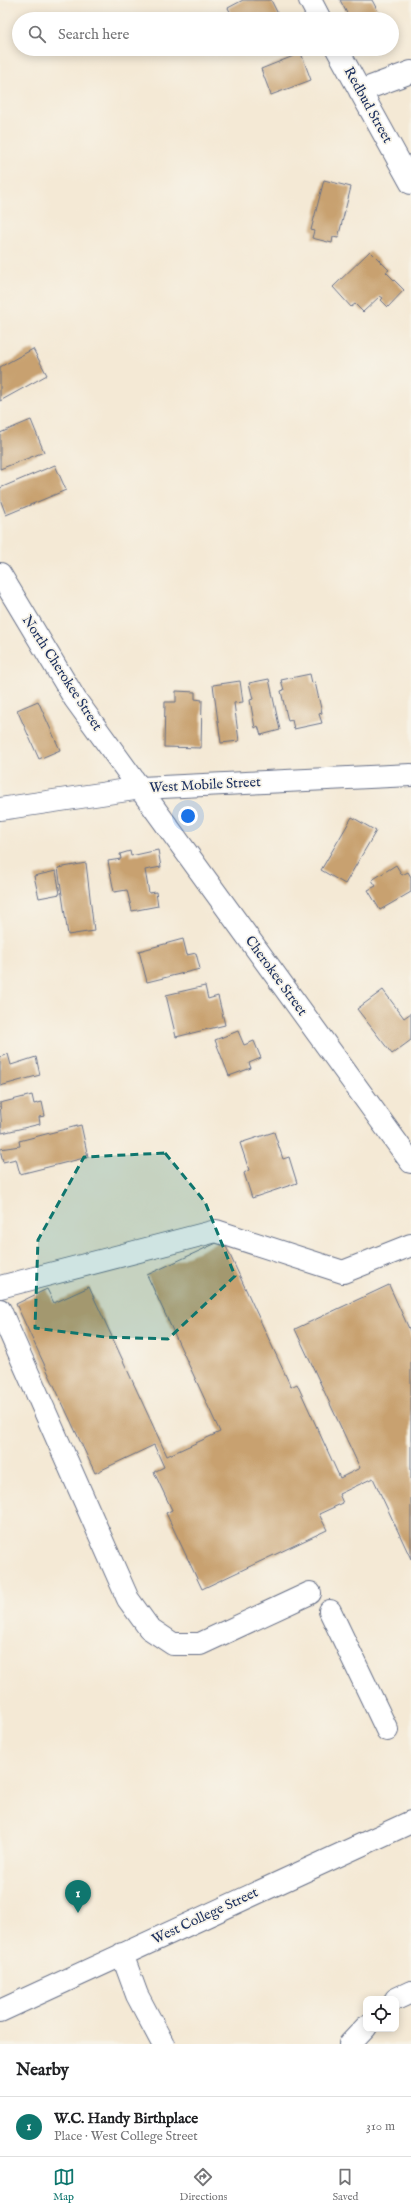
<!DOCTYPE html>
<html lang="en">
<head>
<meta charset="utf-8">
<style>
  body { margin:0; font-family:"IM FELL English",serif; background:#f2f2f2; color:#202124 }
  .controls { position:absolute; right:12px; bottom:12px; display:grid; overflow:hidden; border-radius:8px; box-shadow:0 2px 10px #0003 }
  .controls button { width:36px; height:36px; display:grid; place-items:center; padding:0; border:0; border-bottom:1px solid #e0e0e0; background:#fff; color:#202124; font:20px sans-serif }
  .you { position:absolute; left:188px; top:816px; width:14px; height:14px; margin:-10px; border:3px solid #fff; border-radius:50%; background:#1a73e8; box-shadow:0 0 0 6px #1a73e833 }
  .badge { display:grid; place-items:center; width:26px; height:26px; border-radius:50%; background:#0f766e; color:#fff; font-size:13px; font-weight:700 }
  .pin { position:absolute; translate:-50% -33px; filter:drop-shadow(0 1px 2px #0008) }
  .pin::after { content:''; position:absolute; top:21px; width:14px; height:12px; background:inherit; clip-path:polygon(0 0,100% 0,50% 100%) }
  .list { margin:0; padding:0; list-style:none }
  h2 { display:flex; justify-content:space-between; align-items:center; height:52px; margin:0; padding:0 16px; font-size:17px }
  h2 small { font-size:13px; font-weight:400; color:#757577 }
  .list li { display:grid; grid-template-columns:26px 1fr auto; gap:12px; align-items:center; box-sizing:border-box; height:60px; padding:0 16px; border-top:1px solid #e0e0e0 }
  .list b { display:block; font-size:15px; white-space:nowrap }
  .list p { margin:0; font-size:13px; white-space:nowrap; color:#757577 }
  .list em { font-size:13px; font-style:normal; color:#757577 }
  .icon { flex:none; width:22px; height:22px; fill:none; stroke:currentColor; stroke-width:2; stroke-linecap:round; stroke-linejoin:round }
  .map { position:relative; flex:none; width:411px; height:2044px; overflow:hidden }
  .search { position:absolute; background:#fff; box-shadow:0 2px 10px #0003; left:12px; right:12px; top:12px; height:44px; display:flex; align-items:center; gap:10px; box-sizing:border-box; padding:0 14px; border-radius:22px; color:#757577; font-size:15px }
  .sheet { height:112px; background:#fff }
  nav { display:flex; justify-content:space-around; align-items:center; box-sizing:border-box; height:56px; border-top:1px solid #e0e0e0; background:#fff; font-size:11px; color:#757577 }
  nav a { display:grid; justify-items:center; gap:2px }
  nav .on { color:#0f766e }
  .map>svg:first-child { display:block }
</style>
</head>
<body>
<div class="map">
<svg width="411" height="2044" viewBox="0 0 411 2044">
  <rect width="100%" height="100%" fill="#f7f3e8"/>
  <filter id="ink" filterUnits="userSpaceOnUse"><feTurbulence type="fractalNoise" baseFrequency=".025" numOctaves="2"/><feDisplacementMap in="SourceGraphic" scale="8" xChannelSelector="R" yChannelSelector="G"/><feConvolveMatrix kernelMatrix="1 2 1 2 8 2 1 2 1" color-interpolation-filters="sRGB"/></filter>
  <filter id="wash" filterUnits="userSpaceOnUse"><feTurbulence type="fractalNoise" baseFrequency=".012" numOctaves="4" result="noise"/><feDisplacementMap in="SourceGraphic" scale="16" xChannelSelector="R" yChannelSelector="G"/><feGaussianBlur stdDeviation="0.9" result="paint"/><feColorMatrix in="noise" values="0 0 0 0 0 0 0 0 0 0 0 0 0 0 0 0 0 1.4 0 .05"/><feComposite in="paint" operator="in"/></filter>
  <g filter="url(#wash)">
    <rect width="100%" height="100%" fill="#f4e9d5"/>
    <g id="blocks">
      <!-- building -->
      <path fill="#c8a16f" d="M 243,0 L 271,0 L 279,16 L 274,19 L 234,19 L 228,8 Z
        M 340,0 L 372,0 L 382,19 L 350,19 Z
        M 301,53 L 311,80 L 271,95 L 261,69 Z
        M 324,180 L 351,187 L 338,238 L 333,237 L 332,243 L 312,238 L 314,231 L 311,230 Z
        M 370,251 L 389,270 L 386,272 L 404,290 L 388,307 L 381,300 L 383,298 L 380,296 L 363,312 L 355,304 L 351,307 L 333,287 Z
        M 33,349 L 47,375 L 0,401 L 0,367 Z
        M 31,420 L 44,452 L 0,469 L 0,433 Z
        M 55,465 L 66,490 L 6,515 L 0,499 L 0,488 Z
        M 310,674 L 312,683 L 315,682 L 322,713 L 319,714 L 322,723 L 294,729 L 292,720 L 288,721 L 281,691 L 284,690 L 281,680 Z
        M 269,679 L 280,730 L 261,735 L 258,726 L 255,728 L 250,700 L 253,699 L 249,683 Z
        M 240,681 L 243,702 L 234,703 L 239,741 L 221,743 L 213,685 Z
        M 176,691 L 195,692 L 195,699 L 202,700 L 201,748 L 164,747 L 165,702 L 176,702 Z
        M 38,701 L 60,750 L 39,759 L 17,710 Z
        M 352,817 L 376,831 L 345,884 L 321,870 Z
        M 158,850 L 161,867 L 145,870 L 149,893 L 156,892 L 158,906 L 132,911 L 127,890 L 114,892 L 108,861 L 121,859 L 120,854 L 130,851 L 131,856 Z
        M 86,863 L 94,931 L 68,935 L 58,868 Z
        M 396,865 L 402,875 L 408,872 L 411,877 L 411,892 L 380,910 L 368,890 L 376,886 L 372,880 Z
        M 56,871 L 60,894 L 39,898 L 34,876 Z
        M 183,939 L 187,955 L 196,953 L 200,969 L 147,982 L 139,951 Z
        M 205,986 L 208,999 L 218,996 L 225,1025 L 176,1037 L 166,995 Z
        M 383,990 L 404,1018 L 411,1013 L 411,1040 L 392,1054 L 357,1009 Z
        M 238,1031 L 244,1045 L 254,1041 L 261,1058 L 249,1063 L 251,1068 L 229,1076 L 215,1040 Z
        M 8,1054 L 11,1065 L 36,1057 L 40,1075 L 0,1086 L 0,1057 Z
        M 32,1095 L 34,1104 L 42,1102 L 45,1116 L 39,1117 L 40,1124 L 2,1133 L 0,1103 Z
        M 81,1125 L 88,1157 L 20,1174 L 16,1159 L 3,1162 L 0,1149 L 20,1146 L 19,1141 Z
        M 274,1132 L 283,1159 L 289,1157 L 297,1183 L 252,1198 L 244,1173 L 249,1170 L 240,1143 Z
        M 223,1240 L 291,1387 L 297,1384 L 340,1478 L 360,1468 L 295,1329 L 389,1285 L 411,1333 L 411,1559 L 373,1478 L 339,1494 L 343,1503 L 319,1514 L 327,1530 L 202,1589 L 166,1513 L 172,1510 L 154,1472 L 164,1467 L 154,1445 L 95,1473 L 16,1304 L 47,1289 L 54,1303 L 89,1287 L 167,1456 L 220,1432 L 147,1275 Z"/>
    </g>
  </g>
  <g filter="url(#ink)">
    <use href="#blocks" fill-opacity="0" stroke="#677088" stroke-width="1"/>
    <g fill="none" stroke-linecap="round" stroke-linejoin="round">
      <!-- minor casing -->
      <g stroke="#677088" stroke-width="24">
        <path id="minor" d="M 310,0 L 320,19
          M 337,49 L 411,183
          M 360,91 L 411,72
          M 0,574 L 75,699 L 411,1162
          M 0,809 L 141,788 L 411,775
          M 0,1287 L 216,1231 L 343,1272 L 411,1245
          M 0,1310 L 128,1599 L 149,1628 L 173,1644 L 200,1644 L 310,1593
          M 330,1611 L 387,1730
          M 122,1954 L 137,1995 L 163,2044
          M 396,1999 L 411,1992
          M 0,2011 L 411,1822
          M 350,2044 L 366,2027"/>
      </g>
      <!-- minor -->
      <use href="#minor" stroke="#fff" stroke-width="22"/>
    </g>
  </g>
  <!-- marked area -->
  <path fill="#0f766e" fill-opacity="0.2" stroke="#0f766e" stroke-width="3" stroke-dasharray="8 5" stroke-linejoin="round" d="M 165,1153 L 205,1202 L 235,1276 L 168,1339 L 105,1337 L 35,1328 L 38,1240 L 84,1157 Z"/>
  <g text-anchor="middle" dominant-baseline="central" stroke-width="3.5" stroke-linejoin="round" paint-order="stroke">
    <!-- street labels -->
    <g font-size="14" fill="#1b2f5e" stroke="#f7f3e8">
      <text transform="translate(368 105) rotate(61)">Redbud Street</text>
      <text transform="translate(62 673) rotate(57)">North Cherokee Street</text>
      <text transform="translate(205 785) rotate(-3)">West Mobile Street</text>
      <text transform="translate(276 976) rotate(54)">Cherokee Street</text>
      <text transform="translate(205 1916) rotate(-25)">West College Street</text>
    </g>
  </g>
</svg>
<div class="controls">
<button><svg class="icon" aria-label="locate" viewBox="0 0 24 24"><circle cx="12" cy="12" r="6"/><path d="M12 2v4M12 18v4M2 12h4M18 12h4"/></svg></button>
</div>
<div class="you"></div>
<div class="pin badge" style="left:78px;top:1913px">1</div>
<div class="search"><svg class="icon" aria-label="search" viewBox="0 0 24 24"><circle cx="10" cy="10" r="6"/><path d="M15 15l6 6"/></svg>Search here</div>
</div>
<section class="sheet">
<h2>Nearby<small></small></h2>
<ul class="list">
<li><span class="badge">1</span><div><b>W.C. Handy Birthplace</b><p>Place · West College Street</p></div><em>310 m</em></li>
</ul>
</section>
<nav>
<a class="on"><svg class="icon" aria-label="map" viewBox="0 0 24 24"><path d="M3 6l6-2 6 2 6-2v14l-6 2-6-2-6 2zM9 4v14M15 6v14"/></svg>Map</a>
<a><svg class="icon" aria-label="directions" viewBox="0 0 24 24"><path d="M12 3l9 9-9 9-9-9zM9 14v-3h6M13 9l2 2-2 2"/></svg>Directions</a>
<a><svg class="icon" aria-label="saved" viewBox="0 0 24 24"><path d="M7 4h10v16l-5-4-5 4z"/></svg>Saved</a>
</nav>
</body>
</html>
